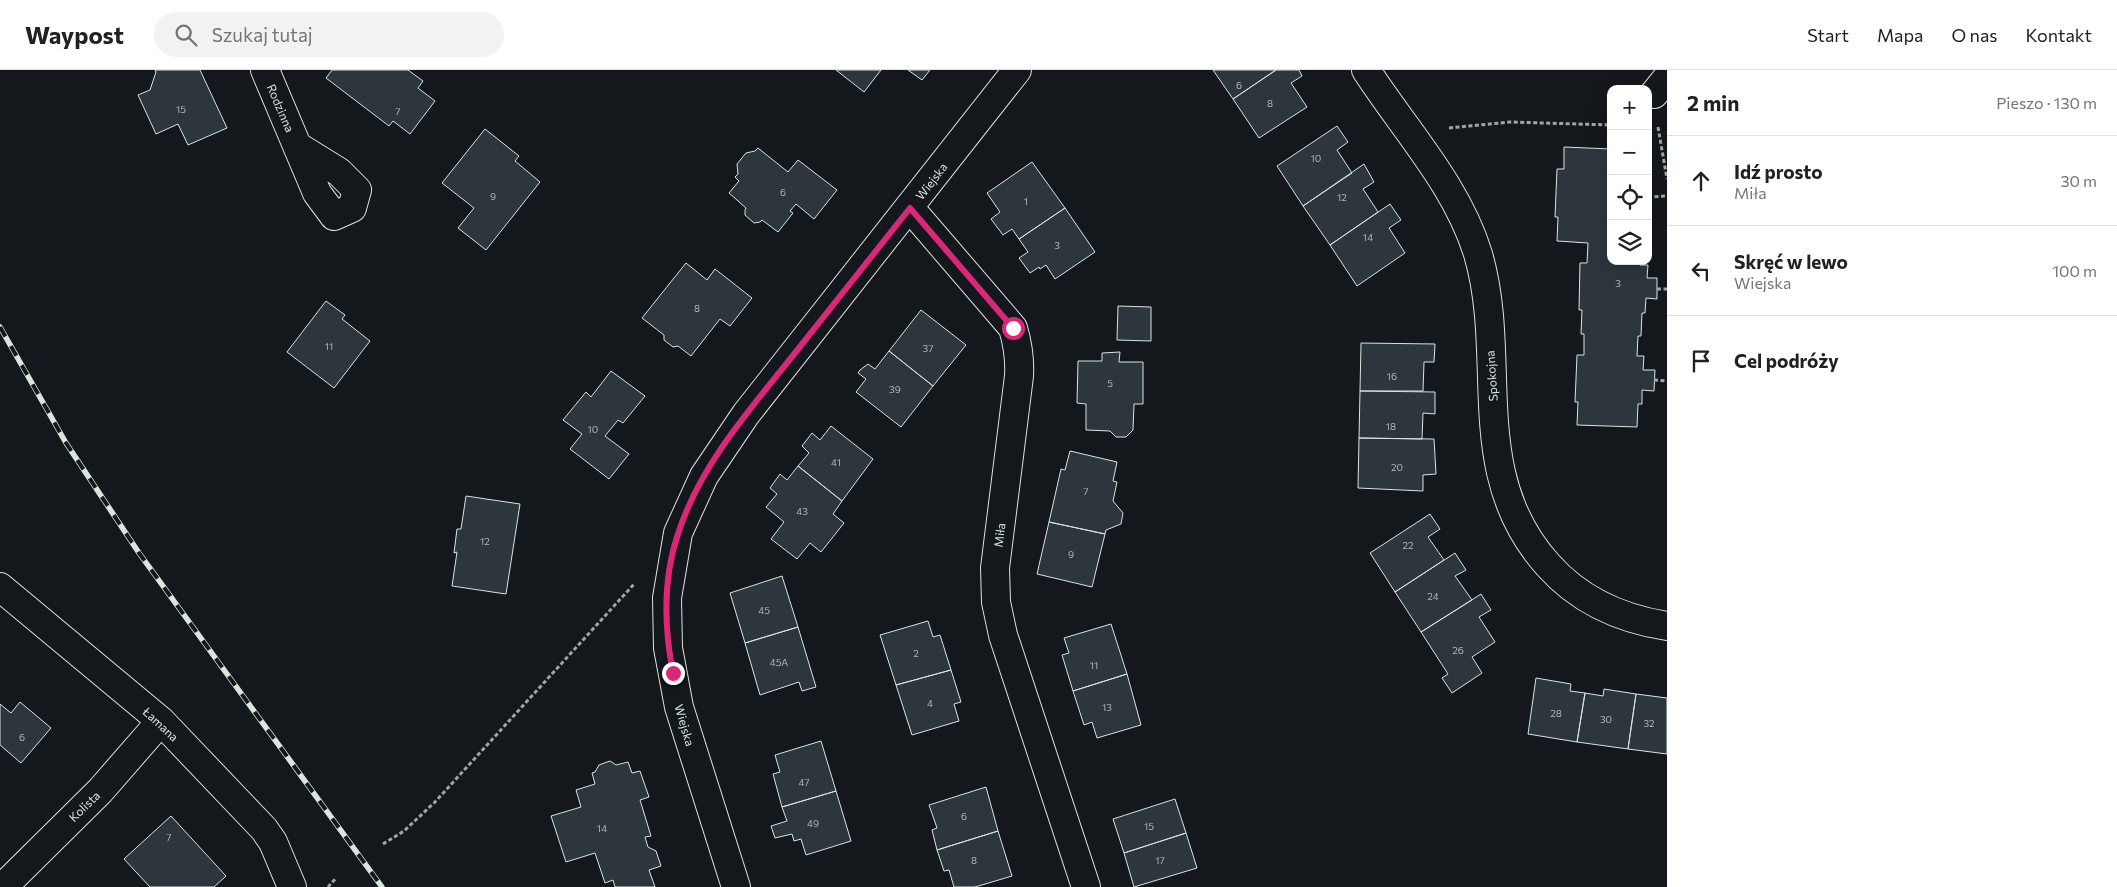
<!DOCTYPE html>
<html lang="pl">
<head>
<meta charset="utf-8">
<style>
  body { margin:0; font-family:Commissioner,sans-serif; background:#f2f2f2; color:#202124 }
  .controls { position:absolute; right:15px; top:15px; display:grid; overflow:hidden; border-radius:10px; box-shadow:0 5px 20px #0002 }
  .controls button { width:45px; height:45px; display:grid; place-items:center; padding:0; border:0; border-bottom:1px solid #e0e0e0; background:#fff; color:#202124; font:25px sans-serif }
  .stop { position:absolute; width:15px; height:15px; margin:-11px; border:4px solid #db2777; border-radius:50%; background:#fff }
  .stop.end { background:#db2777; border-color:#fff; box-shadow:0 1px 5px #0008 }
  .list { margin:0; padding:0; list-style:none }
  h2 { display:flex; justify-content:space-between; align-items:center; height:65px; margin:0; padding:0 20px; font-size:21px }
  h2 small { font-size:16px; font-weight:400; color:#757577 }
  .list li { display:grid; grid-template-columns:32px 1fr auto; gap:15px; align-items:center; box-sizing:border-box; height:90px; padding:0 20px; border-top:1px solid #e0e0e0 }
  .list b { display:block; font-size:19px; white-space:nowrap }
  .list p { margin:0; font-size:16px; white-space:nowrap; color:#757577 }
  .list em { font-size:16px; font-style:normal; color:#757577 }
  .icon { flex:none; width:28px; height:28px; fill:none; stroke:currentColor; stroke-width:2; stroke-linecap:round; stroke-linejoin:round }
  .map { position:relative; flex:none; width:1667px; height:817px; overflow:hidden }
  header { display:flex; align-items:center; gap:30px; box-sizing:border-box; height:70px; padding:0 25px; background:#fff; border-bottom:1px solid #e0e0e0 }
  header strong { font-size:24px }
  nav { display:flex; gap:28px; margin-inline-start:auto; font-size:18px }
  .search { width:350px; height:45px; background:#f2f2f2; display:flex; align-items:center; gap:12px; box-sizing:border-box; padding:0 18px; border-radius:28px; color:#757577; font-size:19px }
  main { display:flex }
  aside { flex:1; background:#fff }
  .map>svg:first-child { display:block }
</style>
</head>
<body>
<header>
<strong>Waypost</strong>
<div class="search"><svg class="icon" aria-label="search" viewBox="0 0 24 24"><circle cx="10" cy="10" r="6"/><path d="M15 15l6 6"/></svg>Szukaj tutaj</div>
<nav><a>Start</a><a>Mapa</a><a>O nas</a><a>Kontakt</a></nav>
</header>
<main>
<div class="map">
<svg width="1667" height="817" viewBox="0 0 1667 817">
  <rect width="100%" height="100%" fill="#14181c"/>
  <!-- building -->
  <path fill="#2c363c" stroke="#d8e6dc" d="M 155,0 L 200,0 L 227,58 L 188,75 L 178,54 L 156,64 L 138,25 L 150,20 L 156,2 Z
    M 332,0 L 408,0 L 423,11 L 418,18 L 435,31 L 410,64 L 393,51 L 389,56 L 326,8 Z
    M 836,0 L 881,0 L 864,22 Z
    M 908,0 L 930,0 L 922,10 Z
    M 1213,0 L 1276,0 L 1233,29 Z
    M 1276,0 L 1299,0 L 1302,6 L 1291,13 L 1307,37 L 1259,68 L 1233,29 Z
    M 1337,56 L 1348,72 L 1337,80 L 1352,103 L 1303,136 L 1277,96 Z
    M 485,59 L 519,86 L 515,91 L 540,112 L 486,180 L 458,158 L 474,138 L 442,113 Z
    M 1564,77 L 1611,79 L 1611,191 L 1641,191 L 1640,195 L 1648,195 L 1647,208 L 1657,208 L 1657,229 L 1646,228 L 1645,243 L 1642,243 L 1641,266 L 1638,266 L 1637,286 L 1644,286 L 1643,300 L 1655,300 L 1654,321 L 1642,320 L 1642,334 L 1638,334 L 1637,357 L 1577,355 L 1578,332 L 1575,332 L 1577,285 L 1584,285 L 1584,264 L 1581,264 L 1582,240 L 1579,240 L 1580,193 L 1587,193 L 1588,173 L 1557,171 L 1558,147 L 1555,147 L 1557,99 L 1564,99 Z
    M 758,78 L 788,102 L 798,90 L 837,120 L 814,149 L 796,134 L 790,141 L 793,143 L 778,162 L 762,150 L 760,152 L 754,153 L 745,145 L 745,140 L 746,138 L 729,123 L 739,111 L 735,107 L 738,104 L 737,94 L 746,83 L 755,81 Z
    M 1032,92 L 1065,138 L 1019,169 L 1012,159 L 1003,165 L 991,149 L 1000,142 L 987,123 Z
    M 1364,94 L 1374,112 L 1363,119 L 1378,142 L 1330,175 L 1303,136 Z
    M 1390,134 L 1401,150 L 1389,158 L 1405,183 L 1357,216 L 1330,175 Z
    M 1065,138 L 1095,182 L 1055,209 L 1046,195 L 1040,199 L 1039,197 L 1030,203 L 1019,188 L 1028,182 L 1019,169 Z
    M 686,193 L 707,210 L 715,199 L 752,228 L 730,256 L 720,249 L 691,286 L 678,276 L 673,277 L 664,270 L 664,265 L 642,248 Z
    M 326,231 L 345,245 L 342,249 L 370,271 L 334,318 L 287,282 Z
    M 1118,236 L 1151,237 L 1151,271 L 1117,270 Z
    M 921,240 L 966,275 L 933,316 L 889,281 Z
    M 1361,273 L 1435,274 L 1434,292 L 1424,292 L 1423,321 L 1360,321 Z
    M 889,281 L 933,316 L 901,357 L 856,322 L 866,309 L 858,303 L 860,300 L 868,294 L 875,299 Z
    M 1120,282 L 1119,292 L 1143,292 L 1143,334 L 1134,334 L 1133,360 L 1126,367 L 1116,367 L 1110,361 L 1086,360 L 1086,334 L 1077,333 L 1078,291 L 1102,291 L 1102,283 Z
    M 611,301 L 645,326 L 623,353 L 618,350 L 605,366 L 629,384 L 609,409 L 570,379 L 582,364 L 563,350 L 586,322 L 591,327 Z
    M 1360,321 L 1435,322 L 1435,344 L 1423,343 L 1422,369 L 1359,368 Z
    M 831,356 L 873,389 L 842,431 L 798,396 L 809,383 L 802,376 L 812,363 L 820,370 Z
    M 1359,368 L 1434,369 L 1436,404 L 1423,405 L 1423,421 L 1358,418 Z
    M 1070,381 L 1117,392 L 1113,411 L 1117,412 L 1113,431 L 1123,443 L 1121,454 L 1106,460 L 1105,464 L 1049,452 L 1061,399 L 1065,400 Z
    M 798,396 L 842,431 L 833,444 L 844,453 L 821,482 L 810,473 L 797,489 L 771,469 L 784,452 L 766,437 L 777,424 L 770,418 L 780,404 L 787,410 Z
    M 466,426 L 520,434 L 506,524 L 452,516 L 457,482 L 454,483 L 457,459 L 461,459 Z
    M 1430,444 L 1440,459 L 1428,467 L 1444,490 L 1395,522 L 1370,483 Z
    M 1049,452 L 1105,464 L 1092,517 L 1037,504 Z
    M 1455,483 L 1466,500 L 1455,506 L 1472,530 L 1421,562 L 1395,522 Z
    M 782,506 L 798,557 L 745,573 L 730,523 Z
    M 1481,524 L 1491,540 L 1479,547 L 1495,572 L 1472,587 L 1482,603 L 1452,623 L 1442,608 L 1448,604 L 1421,562 Z
    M 928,551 L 933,567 L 940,565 L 951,600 L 896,615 L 880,565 Z
    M 1111,554 L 1127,604 L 1073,621 L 1062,585 L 1069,583 L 1064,568 Z
    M 798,557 L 816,617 L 802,621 L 799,612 L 760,625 L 745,573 Z
    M 951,600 L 961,632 L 954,634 L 959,651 L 912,665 L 896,615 Z
    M 1127,604 L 1141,655 L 1097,668 L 1092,652 L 1084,655 L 1073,621 Z
    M 1536,608 L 1571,614 L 1570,621 L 1585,623 L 1577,672 L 1528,664 Z
    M 1604,619 L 1636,624 L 1628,679 L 1577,672 L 1585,623 L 1603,626 Z
    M 1636,624 L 1667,628 L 1667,684 L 1628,679 Z
    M 20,632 L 51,658 L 21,693 L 0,675 L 0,634 L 11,643 Z
    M 821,671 L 836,721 L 782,737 L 773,704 L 780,702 L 775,685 Z
    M 610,691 L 616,695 L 628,692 L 632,703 L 640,701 L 649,727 L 640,730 L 651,766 L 645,767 L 648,777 L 656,781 L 661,796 L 649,800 L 655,817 L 615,817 L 613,810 L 605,813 L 595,783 L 566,792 L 551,746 L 581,737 L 576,720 L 595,714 L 592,703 L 595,702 L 599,695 Z
    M 986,717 L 998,761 L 937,780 L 932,760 L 937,758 L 929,735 Z
    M 836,721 L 851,771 L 806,785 L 801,769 L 794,771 L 792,764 L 775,768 L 771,756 L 787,751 L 782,737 Z
    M 1175,729 L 1186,763 L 1124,783 L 1113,749 Z
    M 171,746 L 226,806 L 214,817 L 150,817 L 124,789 Z
    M 998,761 L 1012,806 L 975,817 L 954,817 L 949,800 L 944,801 L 937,780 Z
    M 1186,763 L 1197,798 L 1134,817 L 1124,783 Z"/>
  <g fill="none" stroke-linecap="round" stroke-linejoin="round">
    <!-- minor casing -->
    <g stroke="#d8e6dc" stroke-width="30">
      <path id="minor" d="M 265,0 L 317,123 L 334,146 L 352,138 L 357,120 L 339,102 L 297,76
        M 1366,0 C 1404,59 1457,115 1478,184 C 1509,290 1465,403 1548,495 C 1579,530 1622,549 1667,556
        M 1654,24 L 1667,8
        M 910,138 L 1013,258 C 1018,275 1020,289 1019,306 L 995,498 L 996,532 L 1003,565 L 1086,817
        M 0,517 L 161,651 L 264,759 L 273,772 L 292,817
        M 3,817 L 100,721 L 161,651
        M 736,817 L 679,637 L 668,578 L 667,528 L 678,463 L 704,406 L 746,344 L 1017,0"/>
    </g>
    <!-- path -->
    <path stroke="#9da8a2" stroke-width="3" stroke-dasharray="4 2.5" stroke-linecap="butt" d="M 1658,57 L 1667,109
      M 1449,58 L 1510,52 L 1611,55
      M 1648,127 L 1667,126
      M 1657,219 L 1667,219
      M 1654,310 L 1667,311
      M 383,774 L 404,761 L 435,732 L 635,513
      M 328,817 L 336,808"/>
    <!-- minor -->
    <use href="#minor" stroke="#14181c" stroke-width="28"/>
    <!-- rail casing -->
    <g stroke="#d8e6dc" stroke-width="5.5">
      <path id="rail" d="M 0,257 L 66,373 L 139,483 L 382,817"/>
    </g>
    <!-- rail -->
    <use href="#rail" stroke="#14181c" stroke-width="4" stroke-dasharray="11" stroke-linecap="butt"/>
  </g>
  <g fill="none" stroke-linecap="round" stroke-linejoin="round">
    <!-- route -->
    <path stroke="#db2777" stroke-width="6" d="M 673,603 C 664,557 663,506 679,461 C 700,397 746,344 787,293 C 828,241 869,190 910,138 L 1013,258"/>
  </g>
  <g text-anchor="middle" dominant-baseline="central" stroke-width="4" stroke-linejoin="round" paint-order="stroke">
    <!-- number labels -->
    <g font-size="10" fill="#adbab4">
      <text x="1239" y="15">6</text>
      <text x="1270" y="33">8</text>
      <text x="181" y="39">15</text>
      <text x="398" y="41">7</text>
      <text x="1316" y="88">10</text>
      <text x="783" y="122">6</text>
      <text x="493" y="126">9</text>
      <text x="1342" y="127">12</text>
      <text x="1026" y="131">1</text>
      <text x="1368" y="167">14</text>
      <text x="1057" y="175">3</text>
      <text x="1618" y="213">3</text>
      <text x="697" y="238">8</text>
      <text x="329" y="276">11</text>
      <text x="928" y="278">37</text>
      <text x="1392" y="306">16</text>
      <text x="1110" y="313">5</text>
      <text x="895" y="319">39</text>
      <text x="1391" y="356">18</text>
      <text x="593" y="359">10</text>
      <text x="836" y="392">41</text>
      <text x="1397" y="397">20</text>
      <text x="1086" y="421">7</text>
      <text x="802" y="441">43</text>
      <text x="485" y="471">12</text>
      <text x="1408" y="475">22</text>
      <text x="1071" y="484">9</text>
      <text x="1433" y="526">24</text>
      <text x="764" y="540">45</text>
      <text x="1458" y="580">26</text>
      <text x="916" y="583">2</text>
      <text x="779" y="592">45A</text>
      <text x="1094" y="595">11</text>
      <text x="930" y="633">4</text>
      <text x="1107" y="637">13</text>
      <text x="1556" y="643">28</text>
      <text x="1606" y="649">30</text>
      <text x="1649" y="653">32</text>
      <text x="22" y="667">6</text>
      <text x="804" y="712">47</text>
      <text x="964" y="746">6</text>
      <text x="813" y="753">49</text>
      <text x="1149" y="756">15</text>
      <text x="602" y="758">14</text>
      <text x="169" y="767">7</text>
      <text x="974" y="790">8</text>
      <text x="1160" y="790">17</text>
    </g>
    <!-- street labels -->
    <g font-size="12" fill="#d8e6dc" stroke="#14181c">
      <text transform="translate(281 38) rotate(67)">Rodzinna</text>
      <text transform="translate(931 111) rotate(-52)">Wiejska</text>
      <text transform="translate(1491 306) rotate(-94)">Spokojna</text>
      <text transform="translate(999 465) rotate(-83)">Miła</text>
      <text transform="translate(161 654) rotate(43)">Łamana</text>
      <text transform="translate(685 655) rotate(74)">Wiejska</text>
      <text transform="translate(84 736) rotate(-44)">Kolista</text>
    </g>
  </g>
</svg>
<div class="controls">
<button>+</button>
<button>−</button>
<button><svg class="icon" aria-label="locate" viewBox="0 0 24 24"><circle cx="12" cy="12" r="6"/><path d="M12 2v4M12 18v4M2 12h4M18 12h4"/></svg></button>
<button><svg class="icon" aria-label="layers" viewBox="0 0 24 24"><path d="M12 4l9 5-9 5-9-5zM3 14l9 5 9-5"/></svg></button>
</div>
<div class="stop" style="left:1013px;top:258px"></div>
<div class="stop end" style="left:673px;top:603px"></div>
</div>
<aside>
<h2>2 min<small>Pieszo · 130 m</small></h2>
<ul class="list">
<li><svg class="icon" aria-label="ahead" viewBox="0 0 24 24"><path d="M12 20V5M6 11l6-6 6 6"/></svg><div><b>Idź prosto</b><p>Miła</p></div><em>30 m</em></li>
<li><svg class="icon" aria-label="left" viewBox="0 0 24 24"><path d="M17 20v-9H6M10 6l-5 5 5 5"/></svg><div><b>Skręć w lewo</b><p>Wiejska</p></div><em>100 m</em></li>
<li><svg class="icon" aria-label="arrive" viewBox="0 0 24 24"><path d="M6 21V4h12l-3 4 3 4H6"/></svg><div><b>Cel podróży</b></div></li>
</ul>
</aside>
</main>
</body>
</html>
